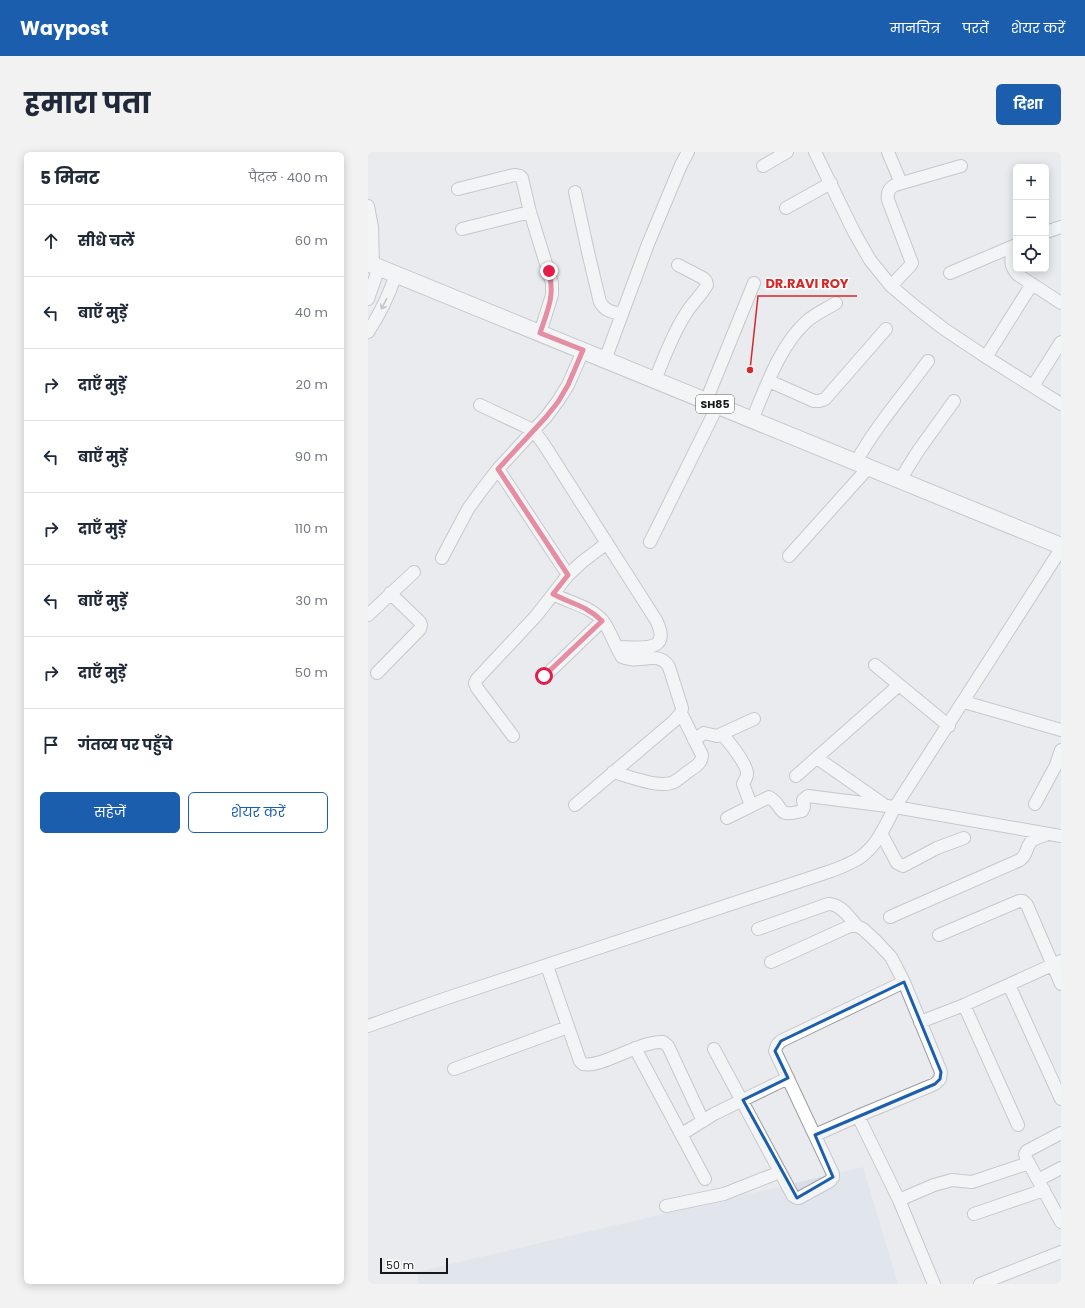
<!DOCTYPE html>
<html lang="hi">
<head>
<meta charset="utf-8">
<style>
  body { margin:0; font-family:Poppins,"Noto Sans Devanagari",sans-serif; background:#f2f2f3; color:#1f2937 }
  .controls { position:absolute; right:12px; top:12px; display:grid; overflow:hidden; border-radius:6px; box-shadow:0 2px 10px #0003 }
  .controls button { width:36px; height:36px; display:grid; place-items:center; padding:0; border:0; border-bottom:1px solid #e0e1e3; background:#fff; color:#1f2937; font:20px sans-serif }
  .scale { position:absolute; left:12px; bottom:10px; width:68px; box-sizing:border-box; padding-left:4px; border:2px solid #161718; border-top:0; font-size:11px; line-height:14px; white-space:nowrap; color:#161718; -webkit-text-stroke:3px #fff; paint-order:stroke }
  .stop { position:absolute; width:12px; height:12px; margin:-9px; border:3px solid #e11d48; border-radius:50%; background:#fff }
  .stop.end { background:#e11d48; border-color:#fff; box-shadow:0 1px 4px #0008 }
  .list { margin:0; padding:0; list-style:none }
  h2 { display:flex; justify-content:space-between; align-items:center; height:52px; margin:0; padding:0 16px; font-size:17px }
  h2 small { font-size:13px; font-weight:400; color:#747a83 }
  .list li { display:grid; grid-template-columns:26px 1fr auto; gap:12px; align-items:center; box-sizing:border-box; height:72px; padding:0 16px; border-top:1px solid #e0e1e3 }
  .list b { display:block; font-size:15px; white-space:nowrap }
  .list em { font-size:13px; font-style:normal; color:#747a83 }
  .actions { display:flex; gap:8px; padding:12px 16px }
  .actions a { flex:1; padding:9px 0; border:1px solid #1b5eae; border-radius:6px; text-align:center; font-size:14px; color:#1b5eae }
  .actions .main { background:#1b5eae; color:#fff }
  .icon { flex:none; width:22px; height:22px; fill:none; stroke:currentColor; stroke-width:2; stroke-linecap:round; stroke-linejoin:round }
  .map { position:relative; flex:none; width:693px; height:1132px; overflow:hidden; border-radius:6px }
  header { display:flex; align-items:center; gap:24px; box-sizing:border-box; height:56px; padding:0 20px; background:#1b5eae; color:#fff }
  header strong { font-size:19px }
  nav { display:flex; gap:22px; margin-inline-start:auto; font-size:14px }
  .intro { display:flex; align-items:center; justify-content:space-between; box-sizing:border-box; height:96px; padding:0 24px }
  h1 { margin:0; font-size:28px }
  .button { padding:10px 18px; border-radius:6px; background:#1b5eae; color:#fff; font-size:14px; font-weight:700 }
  main { display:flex; gap:24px; padding:0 24px }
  aside { flex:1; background:#fff; border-radius:6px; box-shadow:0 2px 10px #0003 }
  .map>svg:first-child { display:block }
</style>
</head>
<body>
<header>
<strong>Waypost</strong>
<nav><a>मानचित्र</a><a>परतें</a><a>शेयर करें</a></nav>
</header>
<div class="intro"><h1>हमारा पता</h1><a class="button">दिशा</a></div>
<main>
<aside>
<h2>5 मिनट<small>पैदल · 400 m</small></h2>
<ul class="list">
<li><svg class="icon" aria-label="ahead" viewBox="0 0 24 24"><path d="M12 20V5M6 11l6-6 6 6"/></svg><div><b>सीधे चलें</b></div><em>60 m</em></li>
<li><svg class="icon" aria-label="left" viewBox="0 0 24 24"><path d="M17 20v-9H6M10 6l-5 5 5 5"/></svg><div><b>बाएँ मुड़ें</b></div><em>40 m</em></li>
<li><svg class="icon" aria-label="right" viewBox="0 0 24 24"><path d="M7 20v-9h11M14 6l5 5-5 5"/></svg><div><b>दाएँ मुड़ें</b></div><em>20 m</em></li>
<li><svg class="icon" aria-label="left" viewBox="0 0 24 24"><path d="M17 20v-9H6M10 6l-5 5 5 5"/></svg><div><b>बाएँ मुड़ें</b></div><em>90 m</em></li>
<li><svg class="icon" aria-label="right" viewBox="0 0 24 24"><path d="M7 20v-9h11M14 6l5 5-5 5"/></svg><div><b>दाएँ मुड़ें</b></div><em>110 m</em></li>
<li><svg class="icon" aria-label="left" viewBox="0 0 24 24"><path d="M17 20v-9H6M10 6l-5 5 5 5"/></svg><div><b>बाएँ मुड़ें</b></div><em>30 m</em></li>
<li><svg class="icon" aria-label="right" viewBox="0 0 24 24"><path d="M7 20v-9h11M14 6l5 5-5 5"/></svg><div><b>दाएँ मुड़ें</b></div><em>50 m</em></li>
<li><svg class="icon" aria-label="arrive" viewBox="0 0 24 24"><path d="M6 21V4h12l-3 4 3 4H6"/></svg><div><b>गंतव्य पर पहुँचे</b></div></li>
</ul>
<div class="actions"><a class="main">सहेजें</a><a>शेयर करें</a></div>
</aside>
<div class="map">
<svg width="693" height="1132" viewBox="0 0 693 1132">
  <rect width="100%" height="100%" fill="#e9ebef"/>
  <!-- built -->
  <path fill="#d8dfe9" d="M 495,1015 L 530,1132 L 51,1132 L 49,1120 Z"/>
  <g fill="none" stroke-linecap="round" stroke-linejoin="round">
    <!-- minor casing -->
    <g stroke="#9b9da1" stroke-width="14">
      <path id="minor" d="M 447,0 L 486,80 L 502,108 L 523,134 L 549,156 L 576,177 L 618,205 L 693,252
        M 520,0 L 533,31
        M 395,14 L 419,0
        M 90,37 L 146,23 L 152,24 L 154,26 L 162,60 L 184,131 L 184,143 L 172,181
        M 207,40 L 220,100 L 232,150 C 237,159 244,160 253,162
        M 0,54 L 4,75 L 5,113
        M 418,56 L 463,31
        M 94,77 L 162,60
        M 678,80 L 693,75
        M 645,95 C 643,107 641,113 650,123 L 693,151
        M 582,121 L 648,93
        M 523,134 L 542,114 L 544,111 L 520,48 C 519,41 520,37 527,33 L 593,14
        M 0,147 L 11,115
        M 0,180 C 12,162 21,143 28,122
        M 618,205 L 664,132
        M 237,208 L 280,92 L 313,13 L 320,0
        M 287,228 C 296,206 304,183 317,163 C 323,152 333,144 339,133 L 338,129 L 335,126 L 310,113
        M 401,229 L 446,249 L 451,249 L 457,247 L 518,177
        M 665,234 L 693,190
        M 338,249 L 386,131
        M 112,253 L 165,278 L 175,291 L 288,468 C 305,502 272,495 249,495
        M 384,268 C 398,235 412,193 439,169 C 447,162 458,157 468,151
        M 488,310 C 508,274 536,242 560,209
        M 130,317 L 200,423
        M 532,328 L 550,299 L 586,249
        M 282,390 L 350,253
        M 421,404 L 501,315
        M 74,406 L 100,357 L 113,339 L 130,317 L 178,265 L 190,249 L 200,233 L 215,199
        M 185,442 C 202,451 222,454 235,469 C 243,480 247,494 254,505 C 270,513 291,497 301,515 L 314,556 L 313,561 L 306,569 L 207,653
        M 0,463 L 46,420
        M 507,513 L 581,574
        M 9,521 L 52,477 L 53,473 L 52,470 L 22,441
        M 176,525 L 234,469
        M 596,550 L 693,578
        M 354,582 C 360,589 381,614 379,623 C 378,627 376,629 375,632 L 383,653
        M 145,584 L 109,536 L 107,531 L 109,527 L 168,464 L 200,423 L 214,410 L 239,391
        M 326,588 L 336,581 L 349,584 L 386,567
        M 449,606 L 515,652
        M 245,620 C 261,624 291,637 306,630 C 311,627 317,622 321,619 C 328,614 334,611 334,603 L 313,561
        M 428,624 L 531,533
        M 667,652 L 688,613 L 693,598
        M 359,666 L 401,645 C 418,655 406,666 434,659 L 436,655 L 435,648 L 440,644 L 527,655 L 693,684
        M 513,681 L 529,711 L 535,714 L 569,696 L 596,686
        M 522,765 L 652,708 C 660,702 657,698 662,691 C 665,686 674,685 679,682
        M 390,777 L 460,752 C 473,752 481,765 489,774
        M 571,783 L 651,749 L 655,749 L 659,753 L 693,832
        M 403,810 L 482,774 L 489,774 L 495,777 L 509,790 L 523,805 L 536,830 L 573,920 L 572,927 L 567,932 L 490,964 L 447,983
        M 179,814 L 212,909 L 215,912 C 232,917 273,888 295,890 L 300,894 L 335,969
        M 641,833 L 693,947
        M 596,853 L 650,973
        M 552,870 L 596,853 L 693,809
        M 0,874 L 76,847 L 463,719 C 474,715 485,711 494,704 C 510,692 518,672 527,655 L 693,397
        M 267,896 L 337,1027
        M 346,897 L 425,1044 L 429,1046 L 431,1046 L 462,1029 L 465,1025 L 465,1022 L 407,899 L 409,893 L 413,889 L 536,830
        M 86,917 L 200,875
        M 490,964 L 531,1048 L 566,1132
        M 693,981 L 659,999 L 657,1002 L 658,1006 L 693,1070
        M 314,982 L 346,962 L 420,926
        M 670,1028 L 693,1016
        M 531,1048 L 566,1033 L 584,1028 L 604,1030 L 661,1011
        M 298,1054 L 356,1042 L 412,1020
        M 606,1062 L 676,1038
        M 612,1132 L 693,1100"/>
    </g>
    <!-- major casing -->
    <g stroke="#9b9da1" stroke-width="18">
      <path id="major" d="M 0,111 L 693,394"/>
    </g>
    <!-- minor -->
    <use href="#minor" stroke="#fff" stroke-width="12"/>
    <!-- major -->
    <use href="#major" stroke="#fff" stroke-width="16"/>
  </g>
  <!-- one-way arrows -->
  <defs><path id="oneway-shaft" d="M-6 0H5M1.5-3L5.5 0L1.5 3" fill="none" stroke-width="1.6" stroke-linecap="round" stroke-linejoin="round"/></defs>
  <use stroke="#969797" href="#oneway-shaft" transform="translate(16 152) rotate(117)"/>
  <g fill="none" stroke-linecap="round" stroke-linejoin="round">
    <!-- route -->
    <path stroke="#e11d48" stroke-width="5" d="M 176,524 L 234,469 C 219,454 204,452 185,442 L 200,423 L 130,317 L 178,265 L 190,250 L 200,233 L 215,198 L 172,181 C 180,157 187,144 181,119"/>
  </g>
  <!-- marked area -->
  <path d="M0 0H693V1132H0ZM 536,830 L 573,920 L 572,927 L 567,932 L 447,983 L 465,1025 L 429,1046 L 375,948 L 420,926 L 407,899 L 413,889 Z" fill="#e9ebef" fill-opacity=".55" fill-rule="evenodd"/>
  <path fill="none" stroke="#1b5eae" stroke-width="3" stroke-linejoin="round" d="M 536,830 L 573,920 L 572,927 L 567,932 L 447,983 L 465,1025 L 429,1046 L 375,948 L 420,926 L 407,899 L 413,889 Z"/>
  <g text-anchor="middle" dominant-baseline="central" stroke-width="3" stroke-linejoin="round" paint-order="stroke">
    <!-- shield labels -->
    <rect fill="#fff" stroke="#5c5d5d" stroke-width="1" x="328" y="243" width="38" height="18" rx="3"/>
    <g font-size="11" font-weight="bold" fill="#161718">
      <text x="347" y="252">SH85</text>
    </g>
  </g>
  <!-- callouts -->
  <path fill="none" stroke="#d62828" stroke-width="1.5" d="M382 218L390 144H489"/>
  <circle fill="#d62828" stroke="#fff" stroke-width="1.5" cx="382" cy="218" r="4"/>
  <g font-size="13" text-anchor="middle" font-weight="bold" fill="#d62828" stroke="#fff" stroke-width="3" stroke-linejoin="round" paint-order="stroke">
    <text x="439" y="136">DR.RAVI ROY</text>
  </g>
</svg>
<div class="controls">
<button>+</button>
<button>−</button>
<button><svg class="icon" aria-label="locate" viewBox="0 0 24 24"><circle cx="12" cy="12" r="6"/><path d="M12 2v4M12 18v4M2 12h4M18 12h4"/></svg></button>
</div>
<div class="scale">50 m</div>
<div class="stop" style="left:176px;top:524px"></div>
<div class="stop end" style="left:181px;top:119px"></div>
</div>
</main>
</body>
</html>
